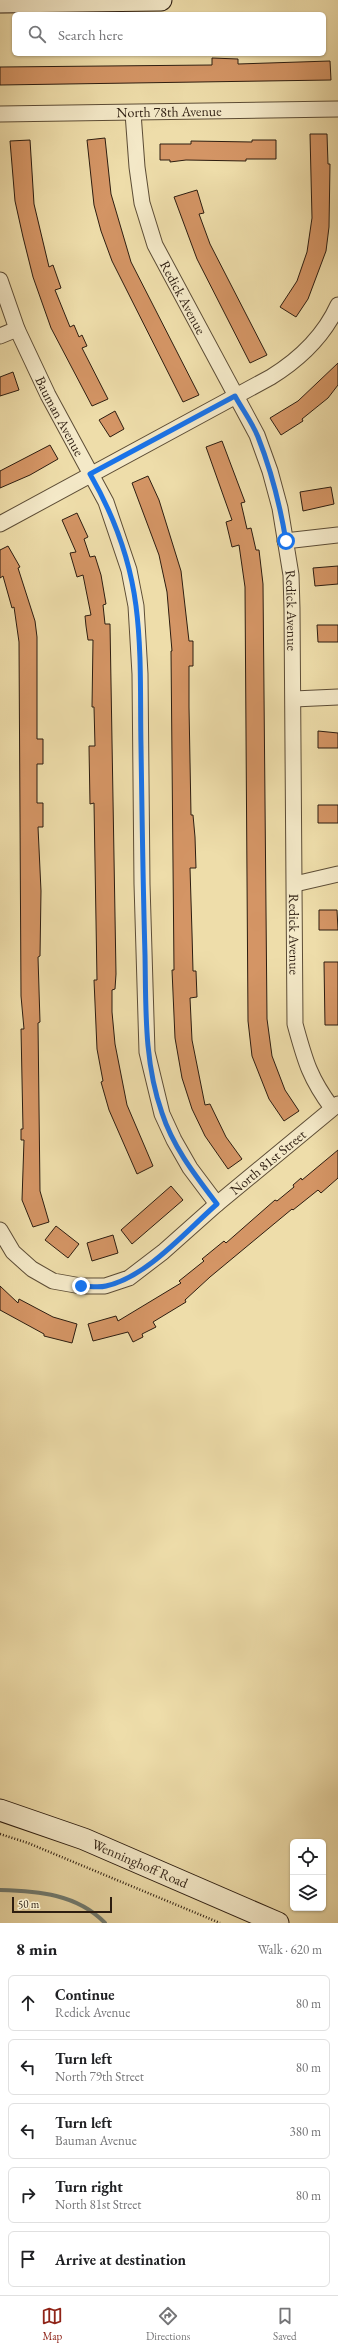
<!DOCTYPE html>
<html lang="en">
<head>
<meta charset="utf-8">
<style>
  body { margin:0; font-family:"EB Garamond",serif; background:#f6f6f6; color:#202124 }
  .controls { position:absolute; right:12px; bottom:12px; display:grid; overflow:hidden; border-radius:6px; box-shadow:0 1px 3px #0004 }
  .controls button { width:36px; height:36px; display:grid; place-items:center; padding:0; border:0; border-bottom:1px solid #e0e0e0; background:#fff; color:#202124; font:20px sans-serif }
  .scale { position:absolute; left:12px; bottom:10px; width:100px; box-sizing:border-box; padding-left:4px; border:2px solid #2d1d10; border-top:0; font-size:11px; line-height:14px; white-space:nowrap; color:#2d1d10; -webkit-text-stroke:3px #f4e9c8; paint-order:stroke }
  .stop { position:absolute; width:12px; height:12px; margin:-9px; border:3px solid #1a73e8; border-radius:50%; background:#fff }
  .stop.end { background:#1a73e8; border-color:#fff; box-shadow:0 1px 4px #0008 }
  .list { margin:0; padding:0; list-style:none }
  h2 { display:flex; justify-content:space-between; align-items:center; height:52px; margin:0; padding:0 16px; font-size:17px }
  h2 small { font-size:13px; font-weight:400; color:#757577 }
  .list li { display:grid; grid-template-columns:26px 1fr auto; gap:12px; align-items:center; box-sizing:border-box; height:56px; margin:0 8px 8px; padding:0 8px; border:1px solid #e0e0e0; border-radius:6px }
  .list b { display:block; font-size:15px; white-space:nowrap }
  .list p { margin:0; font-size:13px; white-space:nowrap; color:#757577 }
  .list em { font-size:13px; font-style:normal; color:#757577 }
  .icon { flex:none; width:22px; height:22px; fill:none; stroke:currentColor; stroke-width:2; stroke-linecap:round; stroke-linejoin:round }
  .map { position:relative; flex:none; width:338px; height:1923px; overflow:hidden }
  .search { position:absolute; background:#fff; box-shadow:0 1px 3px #0004; left:12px; right:12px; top:12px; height:44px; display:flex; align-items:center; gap:10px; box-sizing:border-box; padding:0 14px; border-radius:6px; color:#757577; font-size:15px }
  .sheet { height:372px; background:#fff }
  nav { display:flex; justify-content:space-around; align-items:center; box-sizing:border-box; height:56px; border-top:1px solid #e0e0e0; background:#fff; font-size:11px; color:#757577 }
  nav a { display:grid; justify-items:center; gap:2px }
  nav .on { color:#8f2418 }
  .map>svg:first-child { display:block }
</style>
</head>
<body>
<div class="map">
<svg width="338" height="1923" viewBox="0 0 338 1923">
  <rect width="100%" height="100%" fill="#eda"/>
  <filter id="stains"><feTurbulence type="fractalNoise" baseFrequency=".005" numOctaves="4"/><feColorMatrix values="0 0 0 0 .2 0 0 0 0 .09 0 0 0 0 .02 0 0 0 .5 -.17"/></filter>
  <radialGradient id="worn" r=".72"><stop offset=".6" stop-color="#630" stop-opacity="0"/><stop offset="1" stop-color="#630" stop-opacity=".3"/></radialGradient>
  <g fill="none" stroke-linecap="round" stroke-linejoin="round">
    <!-- stream -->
    <path stroke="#707b71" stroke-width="4" d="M 0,1890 C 38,1891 77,1894 105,1923"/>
  </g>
  <!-- building -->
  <path fill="#d49565" stroke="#2d1d10" d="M 212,58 L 238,59 L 238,64 L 330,61 L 331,80 L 0,85 L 0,67 L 212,65 Z
    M 310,134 L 327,134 L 328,164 L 330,164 L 329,227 L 326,251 L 308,299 L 296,317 L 280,307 L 297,281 L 307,252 L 312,218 Z
    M 105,138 L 111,194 L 131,262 L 199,395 L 183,402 L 112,261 L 101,231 L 94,205 L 87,140 Z
    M 30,140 L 34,204 L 49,267 L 53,265 L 61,288 L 55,290 L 70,327 L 74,325 L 79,337 L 82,335 L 87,346 L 82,348 L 108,399 L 92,406 L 51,328 L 33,277 L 23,237 L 15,201 L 10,141 Z
    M 252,140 L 276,140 L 276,159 L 246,159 L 246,161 L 186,160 L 170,162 L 170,160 L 160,160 L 160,144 L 191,144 L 191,141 L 252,142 Z
    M 197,190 L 204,213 L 199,214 L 210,244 L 267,355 L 250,363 L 197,259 L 174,197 Z
    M 338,363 L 338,385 L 328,398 L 302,419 L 303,421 L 281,435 L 270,418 L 298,401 Z
    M 13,372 L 19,390 L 0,396 L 0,377 Z
    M 115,411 L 124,429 L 110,437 L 99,420 Z
    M 222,441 L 245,502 L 241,503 L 247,529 L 251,528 L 256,550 L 259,550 L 263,584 L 267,1019 L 272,1056 L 285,1090 L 299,1111 L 284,1121 L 269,1099 L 252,1056 L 248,1021 L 245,587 L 239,545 L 232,547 L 226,522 L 232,520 L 206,447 Z
    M 50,445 L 58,459 L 30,475 L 0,488 L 0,471 Z
    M 148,476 L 159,500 L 181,571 L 189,641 L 193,641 L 193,666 L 189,666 L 189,707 L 191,815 L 193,815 L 195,837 L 196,868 L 190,868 L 192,933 L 193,971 L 196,971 L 197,997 L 190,998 L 192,1040 L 205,1105 L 210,1104 L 226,1137 L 242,1159 L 228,1169 L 205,1136 L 192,1109 L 182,1078 L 175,1038 L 172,970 L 174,970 L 171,651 L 172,651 L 167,592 L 159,555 L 132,483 Z
    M 331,487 L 334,504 L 303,511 L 300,492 Z
    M 77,513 L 88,537 L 84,539 L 90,557 L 95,556 L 101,575 L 106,604 L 103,605 L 105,624 L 110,624 L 116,974 L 115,989 L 112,990 L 112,1012 L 115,1044 L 127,1105 L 153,1166 L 137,1174 L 109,1110 L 101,1082 L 103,1081 L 97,1049 L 94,980 L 97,980 L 94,803 L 90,804 L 89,746 L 95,746 L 94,707 L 92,707 L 93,640 L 88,640 L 86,626 L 85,616 L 91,615 L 83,575 L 77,577 L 70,553 L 76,552 L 62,520 Z
    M 8,546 L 20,567 L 18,568 L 35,621 L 37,637 L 37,739 L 43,739 L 43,764 L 37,764 L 37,803 L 43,803 L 43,827 L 38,827 L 41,891 L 40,956 L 38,957 L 40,1022 L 38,1023 L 40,1191 L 49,1222 L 33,1227 L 22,1200 L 24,1140 L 21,1140 L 21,1129 L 23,1129 L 21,1029 L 24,1029 L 21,996 L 19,642 L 14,607 L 12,608 L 3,576 L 0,578 L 0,550 Z
    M 338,566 L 338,584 L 315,586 L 313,568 Z
    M 317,625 L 338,625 L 338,642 L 318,642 Z
    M 318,731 L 338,733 L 338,748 L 318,748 Z
    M 318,805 L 338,805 L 338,823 L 318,823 Z
    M 319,910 L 337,910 L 338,930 L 319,930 Z
    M 324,962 L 338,962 L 338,1025 L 325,1025 Z
    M 338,1150 L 338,1178 L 321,1193 L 318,1190 L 293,1210 L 292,1209 L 210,1277 L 185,1300 L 186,1302 L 153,1322 L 156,1327 L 142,1334 L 143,1337 L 133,1342 L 128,1332 L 93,1341 L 88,1324 L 116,1316 L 118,1321 L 181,1283 L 179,1281 L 204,1261 L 202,1259 L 224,1241 L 226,1243 L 275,1200 L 277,1201 L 294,1187 L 293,1185 L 301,1178 L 302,1180 Z
    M 171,1186 L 183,1200 L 132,1244 L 121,1230 Z
    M 56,1226 L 79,1244 L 68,1258 L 45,1240 Z
    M 113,1235 L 118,1253 L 92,1261 L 87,1243 Z
    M 0,1286 L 18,1303 L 19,1299 L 53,1317 L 77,1324 L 72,1343 L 44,1336 L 44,1334 L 0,1310 Z"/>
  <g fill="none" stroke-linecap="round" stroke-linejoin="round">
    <!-- street casing -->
    <g stroke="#5d4d36" stroke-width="17">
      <g id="street">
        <path id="s1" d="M 133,113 L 137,167 L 142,203 L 155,245 L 257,435 L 270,471 L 280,508 L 291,575 L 292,609 L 295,1024 C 305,1060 309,1077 332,1108"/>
        <path id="s2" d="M 0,114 L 338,109"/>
        <path id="s3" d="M 0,280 L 17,329 L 48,395 L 106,502 L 129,570 L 136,606 L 140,674 L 142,884 L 147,1052 L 162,1114 L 174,1140 L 190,1168 L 217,1204"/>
        <path d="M 0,336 L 17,329"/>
        <path d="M 0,524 L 271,377 C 300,359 324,336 338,305"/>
        <path d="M 285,541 L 338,535"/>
        <path d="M 294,699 L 338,697"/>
        <path d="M 295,884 L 338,874"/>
        <path id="s4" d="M 0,1230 L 13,1252 L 32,1269 L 53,1281 L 81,1286 L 105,1286 L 129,1278 L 163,1252 L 217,1204 L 338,1104"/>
      </g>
    </g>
    <!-- secondary casing -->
    <g stroke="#2d1d10" stroke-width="23">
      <g id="secondary">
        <path d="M 0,2 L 161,0"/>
        <path id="s5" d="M 0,1810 L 84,1839 L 278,1923"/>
      </g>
    </g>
    <!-- path -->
    <path stroke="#2d1d10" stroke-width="2.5" stroke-dasharray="1 2" stroke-linecap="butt" d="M 0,1834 L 28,1843 L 220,1923"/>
    <!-- street -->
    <use href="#street" stroke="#f4e9c8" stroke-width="15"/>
    <!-- secondary -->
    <use href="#secondary" stroke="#f4e9c8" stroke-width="21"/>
  </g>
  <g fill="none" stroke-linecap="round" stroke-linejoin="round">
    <!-- route -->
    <path stroke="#1a73e8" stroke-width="5" d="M 81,1286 C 89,1286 98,1288 106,1286 C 147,1277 186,1231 217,1204 C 195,1175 173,1147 162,1113 C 144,1062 146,1009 145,955 C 143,886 142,816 141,746 C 140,700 142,652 136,606 C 130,559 113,514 90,474 L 235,396 C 242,409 252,422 258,437 C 271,470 280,505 286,541"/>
  </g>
  <g text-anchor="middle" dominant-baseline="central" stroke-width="3" stroke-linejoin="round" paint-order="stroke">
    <!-- street labels -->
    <g font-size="14" fill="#2d1d10" stroke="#f4e9c8">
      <text stroke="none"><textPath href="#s2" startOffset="169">North 78th Avenue</textPath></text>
      <text stroke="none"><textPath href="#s1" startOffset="194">Redick Avenue</textPath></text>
      <text stroke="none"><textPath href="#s3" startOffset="149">Bauman Avenue</textPath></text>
      <text stroke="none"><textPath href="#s1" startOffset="530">Redick Avenue</textPath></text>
      <text stroke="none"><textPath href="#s1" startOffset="854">Redick Avenue</textPath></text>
      <text stroke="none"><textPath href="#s4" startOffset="334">North 81st Street</textPath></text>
      <text stroke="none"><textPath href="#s5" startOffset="150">Wenninghoff Road</textPath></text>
    </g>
  </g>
  <rect width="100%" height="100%" filter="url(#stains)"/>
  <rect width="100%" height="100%" fill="url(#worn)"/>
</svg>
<div class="controls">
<button><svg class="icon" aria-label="locate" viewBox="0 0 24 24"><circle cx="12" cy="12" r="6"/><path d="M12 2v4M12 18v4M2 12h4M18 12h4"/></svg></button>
<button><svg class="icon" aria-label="layers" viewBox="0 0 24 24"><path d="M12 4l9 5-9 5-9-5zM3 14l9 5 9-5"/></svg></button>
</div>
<div class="scale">50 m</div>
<div class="stop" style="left:286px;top:541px"></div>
<div class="stop end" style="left:81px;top:1286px"></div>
<div class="search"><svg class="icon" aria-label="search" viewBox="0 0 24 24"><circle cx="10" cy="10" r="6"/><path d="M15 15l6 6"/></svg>Search here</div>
</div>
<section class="sheet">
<h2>8 min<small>Walk · 620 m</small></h2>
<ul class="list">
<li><svg class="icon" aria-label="ahead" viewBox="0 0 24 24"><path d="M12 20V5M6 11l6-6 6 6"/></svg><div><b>Continue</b><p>Redick Avenue</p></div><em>80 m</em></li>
<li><svg class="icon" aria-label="left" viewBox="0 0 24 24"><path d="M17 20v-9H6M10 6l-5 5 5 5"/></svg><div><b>Turn left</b><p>North 79th Street</p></div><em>80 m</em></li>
<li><svg class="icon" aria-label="left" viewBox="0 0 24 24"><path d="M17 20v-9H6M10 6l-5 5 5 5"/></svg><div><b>Turn left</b><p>Bauman Avenue</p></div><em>380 m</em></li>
<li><svg class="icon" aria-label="right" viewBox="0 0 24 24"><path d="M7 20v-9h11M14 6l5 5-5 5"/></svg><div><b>Turn right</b><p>North 81st Street</p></div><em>80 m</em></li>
<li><svg class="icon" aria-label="arrive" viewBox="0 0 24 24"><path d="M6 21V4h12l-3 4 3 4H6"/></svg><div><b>Arrive at destination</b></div></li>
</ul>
</section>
<nav>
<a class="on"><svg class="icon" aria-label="map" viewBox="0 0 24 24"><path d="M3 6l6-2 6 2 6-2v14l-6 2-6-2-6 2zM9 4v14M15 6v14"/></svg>Map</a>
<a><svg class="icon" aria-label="directions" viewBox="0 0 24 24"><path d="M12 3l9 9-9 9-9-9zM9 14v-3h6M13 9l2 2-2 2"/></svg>Directions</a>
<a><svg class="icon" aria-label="saved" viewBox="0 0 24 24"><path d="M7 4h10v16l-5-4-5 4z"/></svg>Saved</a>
</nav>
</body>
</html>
